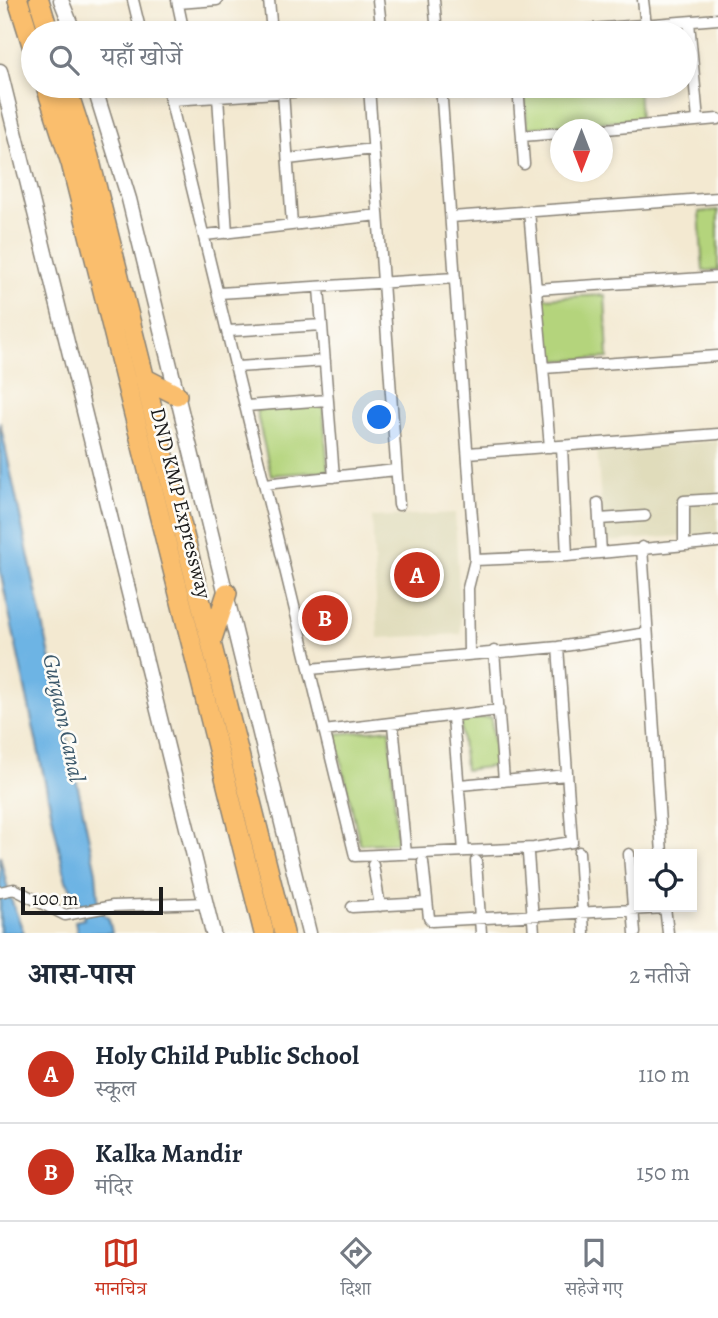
<!DOCTYPE html>
<html lang="hi">
<head>
<meta charset="utf-8">
<style>
  body { margin:0; font-family:Alegreya,"Noto Serif Devanagari",serif; background:#f6f6f7; color:#1f2937 }
  .controls { position:absolute; right:21px; bottom:21px; display:grid; overflow:hidden; border-radius:0px; box-shadow:0 4px 10px #0003 }
  .controls button { width:63px; height:63px; display:grid; place-items:center; padding:0; border:0; border-bottom:2px solid #e0e1e3; background:#fff; color:#1f2937; font:35px sans-serif }
  .compass { position:absolute; left:550px; top:119px; width:63px; height:63px; border-radius:50%; background:#fff; box-shadow:0 4px 10px #0003; rotate:180deg }
  .scale { position:absolute; left:21px; bottom:18px; width:142px; box-sizing:border-box; padding-left:7px; border:4px solid #1c1c1c; border-top:0; font-size:19px; line-height:24px; white-space:nowrap; color:#1c1c1c; -webkit-text-stroke:5px #fdfcf7; paint-order:stroke }
  .you { position:absolute; left:380px; top:418px; width:24px; height:24px; margin:-18px; border:5px solid #fff; border-radius:50%; background:#1a73e8; box-shadow:0 0 0 10px #1a73e833 }
  .badge { display:grid; place-items:center; width:46px; height:46px; border-radius:50%; background:#c8321e; color:#fff; font-size:23px; font-weight:700 }
  .pin { position:absolute; translate:-50% -50%; border:4px solid #fff; box-shadow:0 2px 7px #0006 }
  .list { margin:0; padding:0; list-style:none }
  h2 { display:flex; justify-content:space-between; align-items:center; height:91px; margin:0; padding:0 28px; font-size:30px }
  h2 small { font-size:23px; font-weight:400; color:#747a83 }
  .list li { display:grid; grid-template-columns:46px 1fr auto; gap:21px; align-items:center; box-sizing:border-box; height:98px; padding:0 28px; border-top:2px solid #e0e1e3 }
  .list b { display:block; font-size:26px; white-space:nowrap }
  .list p { margin:0; font-size:23px; white-space:nowrap; color:#747a83 }
  .list em { font-size:23px; font-style:normal; color:#747a83 }
  .icon { flex:none; width:38px; height:38px; fill:none; stroke:currentColor; stroke-width:2; stroke-linecap:round; stroke-linejoin:round }
  .map { position:relative; flex:none; width:718px; height:933px; overflow:hidden }
  .search { position:absolute; background:#fff; box-shadow:0 4px 10px #0003; left:21px; right:21px; top:21px; height:77px; display:flex; align-items:center; gap:18px; box-sizing:border-box; padding:0 24px; border-radius:38px; color:#747a83; font-size:26px }
  .sheet { height:287px; background:#fff }
  nav { display:flex; justify-content:space-around; align-items:center; box-sizing:border-box; height:98px; border-top:2px solid #e0e1e3; background:#fff; font-size:19px; color:#747a83 }
  nav a { display:grid; justify-items:center; gap:4px }
  nav .on { color:#c8321e }
  .map>svg:first-child { display:block }
</style>
</head>
<body>
<div class="map">
<svg width="718" height="933" viewBox="0 0 718 933">
  <rect width="100%" height="100%" fill="#fdfcf7"/>
  <filter id="ink" filterUnits="userSpaceOnUse"><feTurbulence type="fractalNoise" baseFrequency=".0143" numOctaves="2"/><feDisplacementMap in="SourceGraphic" scale="14" xChannelSelector="R" yChannelSelector="G"/><feConvolveMatrix kernelMatrix="1 2 1 2 8 2 1 2 1" color-interpolation-filters="sRGB"/></filter>
  <filter id="wash" filterUnits="userSpaceOnUse"><feTurbulence type="fractalNoise" baseFrequency=".00686" numOctaves="4" result="noise"/><feDisplacementMap in="SourceGraphic" scale="28" xChannelSelector="R" yChannelSelector="G"/><feGaussianBlur stdDeviation="1.57" result="paint"/><feColorMatrix in="noise" values="0 0 0 0 0 0 0 0 0 0 0 0 0 0 0 0 0 1.4 0 .05"/><feComposite in="paint" operator="in"/></filter>
  <g filter="url(#wash)">
    <rect width="100%" height="100%" fill="#f3e9d1"/>
    <!-- built -->
    <path fill="#e0dcbb" d="M 718,441 L 718,533 L 604,542 L 597,449 Z
      M 455,513 L 461,634 L 378,638 L 372,517 Z"/>
    <!-- green -->
    <path fill="#b4d47b" stroke="#68784c" stroke-width="2" d="M 524,86 L 638,86 L 640,119 L 527,128 Z
      M 718,210 L 718,270 L 703,271 L 699,212 Z
      M 605,295 L 608,358 L 547,361 L 543,298 Z
      M 323,405 L 328,471 L 271,475 L 256,410 Z
      M 491,717 L 496,766 L 465,770 L 460,720 Z
      M 390,729 L 397,843 L 360,844 L 335,734 Z"/>
    <!-- water -->
    <path fill="#6db4e4" stroke="#446880" stroke-width="2" d="M 0,422 L 96,872 L 99,909 L 109,919 L 112,933 L 77,933 L 75,921 L 84,919 L 81,904 L 66,881 L 0,570 Z
      M 0,856 L 9,894 L 24,933 L 0,933 Z"/>
  </g>
  <g filter="url(#ink)">
    <g fill="none" stroke-linecap="round" stroke-linejoin="round">
      <!-- minor casing -->
      <g stroke="#888276" stroke-width="13">
        <path id="minor" d="M 133,0 L 141,33
          M 177,0 L 184,33
          M 269,0 L 272,33
          M 378,0 L 382,33
          M 434,0 L 437,33
          M 643,0 L 646,25
          M 178,3 L 217,0
          M 689,22 L 698,120
          M 317,33 L 382,28
          M 541,33 L 718,19
          M 167,86 L 355,856 L 534,848 L 572,842 L 558,647
          M 441,86 L 475,560 L 468,588 L 469,653
          M 518,86 L 524,164
          M 369,87 L 399,505
          M 283,92 L 292,225
          M 218,97 L 227,233
          M 172,100 L 382,86
          M 595,130 L 718,119
          M 522,136 L 560,133
          M 288,159 L 373,149
          M 529,211 L 550,447
          M 451,217 L 718,198
          M 205,235 L 378,215
          M 319,288 L 334,477
          M 536,289 L 718,277
          M 219,293 L 455,278
          M 228,331 L 322,325
          M 237,367 L 325,361
          M 543,368 L 718,356
          M 246,406 L 327,400
          M 562,446 L 567,556
          M 468,453 L 718,434
          M 265,484 L 396,470
          M 598,503 L 601,552
          M 599,519 L 645,516
          M 684,545 L 684,501 L 718,499
          M 642,547 L 662,854
          M 475,560 L 567,556 L 718,542
          M 494,651 L 504,781
          M 310,669 L 558,647 L 647,633
          M 453,718 L 464,851
          M 393,725 L 406,854
          M 324,731 L 499,710
          M 460,785 L 567,775
          M 579,852 L 584,933
          M 528,854 L 534,933
          M 629,854 L 635,933
          M 476,861 L 481,933
          M 423,862 L 429,918 L 432,921 L 665,908
          M 373,865 L 380,906
          M 0,892 L 14,889 L 65,915 L 113,906 L 207,903
          M 352,907 L 426,903
          M 665,907 L 668,933"/>
      </g>
      <!-- tertiary casing -->
      <g stroke="#888276" stroke-width="17">
        <path id="tertiary" d="M 61,0 L 74,33
          M 0,71 L 213,933
          M 94,86 L 129,199 L 309,933"/>
      </g>
      <!-- trunk casing -->
      <g stroke="#888276" stroke-width="22">
        <path id="trunk" d="M 18,0 L 33,48
          M 39,0 L 49,33
          M 46,86 L 71,163 L 264,933
          M 66,86 L 89,157 L 284,933
          M 144,378 L 177,395
          M 211,642 L 227,593"/>
      </g>
      <!-- minor -->
      <use href="#minor" stroke="#fff" stroke-width="10"/>
      <!-- tertiary -->
      <use href="#tertiary" stroke="#fff" stroke-width="14"/>
      <!-- trunk -->
      <use href="#trunk" stroke="#fabe6d" stroke-width="19"/>
    </g>
  </g>
  <g text-anchor="middle" dominant-baseline="central" stroke-width="5" stroke-linejoin="round" paint-order="stroke">
    <!-- street labels -->
    <g font-size="21" fill="#1c1c1c" stroke="#fdfcf7">
      <text transform="translate(181 503) rotate(76)">DND KMP Expressway</text>
    </g>
    <!-- water labels -->
    <g font-size="23" font-style="italic" fill="#3c596c" stroke="#fdfcf7">
      <text transform="translate(64 718) rotate(78)">Gurgaon Canal</text>
    </g>
  </g>
</svg>
<div class="controls">
<button><svg class="icon" aria-label="locate" viewBox="0 0 24 24"><circle cx="12" cy="12" r="6"/><path d="M12 2v4M12 18v4M2 12h4M18 12h4"/></svg></button>
</div>
<svg class="compass" viewBox="-18 -18 36 36"><path d="M0-13l5 13h-10z" fill="#e53935"/><path d="M0 13l5-13h-10z" fill="#747a83"/></svg>
<div class="scale">100 m</div>
<div class="you"></div>
<div class="pin badge" style="left:417px;top:575px">A</div>
<div class="pin badge" style="left:325px;top:618px">B</div>
<div class="search"><svg class="icon" aria-label="search" viewBox="0 0 24 24"><circle cx="10" cy="10" r="6"/><path d="M15 15l6 6"/></svg>यहाँ खोजें</div>
</div>
<section class="sheet">
<h2>आस-पास<small>2 नतीजे</small></h2>
<ul class="list">
<li><span class="badge">A</span><div><b>Holy Child Public School</b><p>स्कूल</p></div><em>110 m</em></li>
<li><span class="badge">B</span><div><b>Kalka Mandir</b><p>मंदिर</p></div><em>150 m</em></li>
</ul>
</section>
<nav>
<a class="on"><svg class="icon" aria-label="map" viewBox="0 0 24 24"><path d="M3 6l6-2 6 2 6-2v14l-6 2-6-2-6 2zM9 4v14M15 6v14"/></svg>मानचित्र</a>
<a><svg class="icon" aria-label="directions" viewBox="0 0 24 24"><path d="M12 3l9 9-9 9-9-9zM9 14v-3h6M13 9l2 2-2 2"/></svg>दिशा</a>
<a><svg class="icon" aria-label="saved" viewBox="0 0 24 24"><path d="M7 4h10v16l-5-4-5 4z"/></svg>सहेजे गए</a>
</nav>
</body>
</html>
